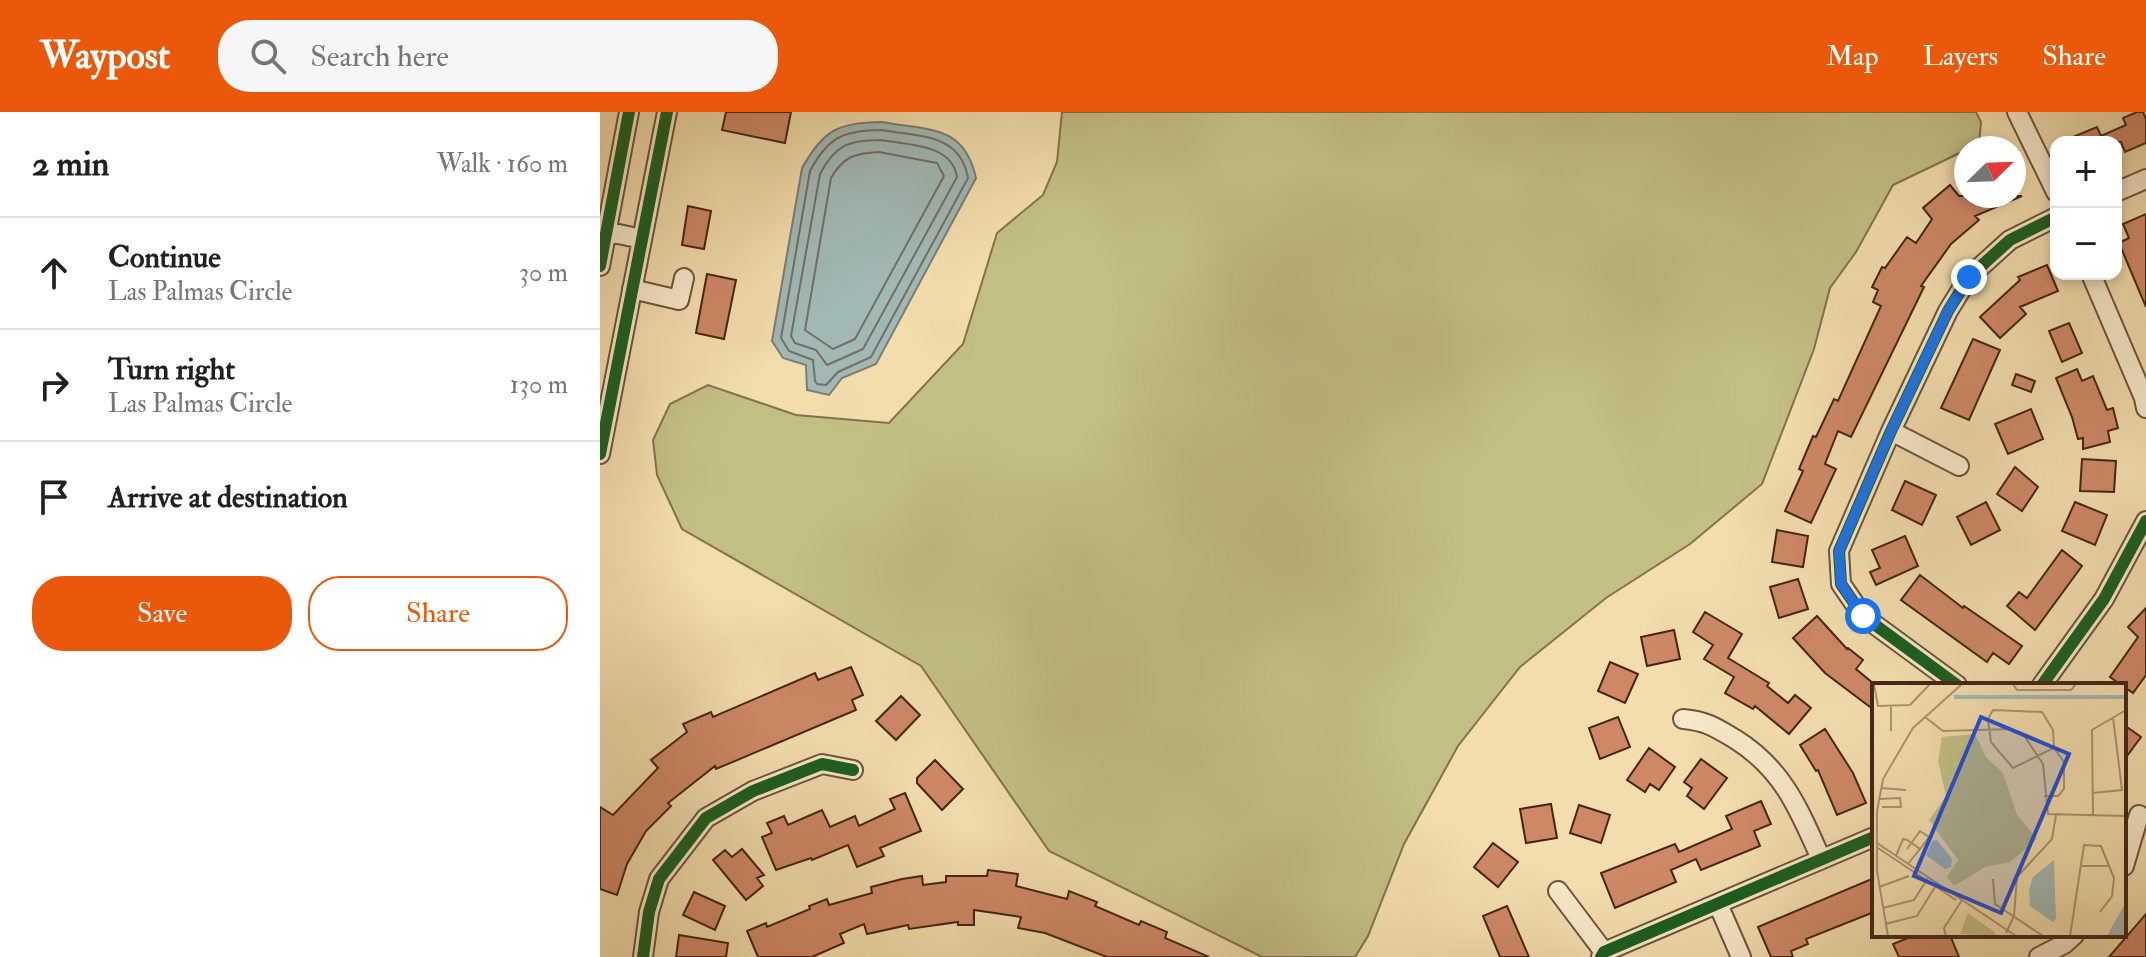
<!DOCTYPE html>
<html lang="en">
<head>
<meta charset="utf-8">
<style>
  body { margin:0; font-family:"IM FELL Double Pica",serif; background:#f6f6f6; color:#202124 }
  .controls { position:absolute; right:24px; top:24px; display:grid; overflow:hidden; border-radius:16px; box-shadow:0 4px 12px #0003 }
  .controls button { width:72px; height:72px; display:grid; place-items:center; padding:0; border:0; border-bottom:2px solid #e0e0e0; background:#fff; color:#202124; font:40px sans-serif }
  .compass { position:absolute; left:1354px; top:24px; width:72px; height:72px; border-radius:50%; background:#fff; box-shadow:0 4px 12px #0003; rotate:67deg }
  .stop { position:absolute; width:24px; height:24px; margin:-18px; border:6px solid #1a73e8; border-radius:50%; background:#fff }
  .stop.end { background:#1a73e8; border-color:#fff; box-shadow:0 2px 8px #0008 }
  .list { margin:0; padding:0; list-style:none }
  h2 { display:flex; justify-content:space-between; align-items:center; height:104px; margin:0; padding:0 32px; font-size:34px }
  h2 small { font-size:26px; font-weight:400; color:#757577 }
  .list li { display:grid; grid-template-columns:52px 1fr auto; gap:24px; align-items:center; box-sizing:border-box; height:112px; padding:0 32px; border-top:2px solid #e0e0e0 }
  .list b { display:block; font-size:30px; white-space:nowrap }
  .list p { margin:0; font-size:26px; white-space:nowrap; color:#757577 }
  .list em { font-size:26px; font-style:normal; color:#757577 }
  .actions { display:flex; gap:16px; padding:24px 32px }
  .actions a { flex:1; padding:18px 0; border:2px solid #ea580c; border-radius:32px; text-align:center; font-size:28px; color:#ea580c }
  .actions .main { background:#ea580c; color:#fff }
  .icon { flex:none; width:44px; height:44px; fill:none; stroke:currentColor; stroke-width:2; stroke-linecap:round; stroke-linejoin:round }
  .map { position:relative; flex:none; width:1546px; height:845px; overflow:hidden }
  header { display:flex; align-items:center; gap:48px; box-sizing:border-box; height:112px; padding:0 40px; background:#ea580c; color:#fff }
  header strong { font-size:38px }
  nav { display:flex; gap:44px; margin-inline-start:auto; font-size:28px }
  .search { width:560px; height:72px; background:#f6f6f6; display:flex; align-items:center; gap:20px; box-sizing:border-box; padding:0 28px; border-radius:32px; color:#757577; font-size:30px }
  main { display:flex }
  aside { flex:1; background:#fff }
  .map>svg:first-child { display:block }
</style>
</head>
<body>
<header>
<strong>Waypost</strong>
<div class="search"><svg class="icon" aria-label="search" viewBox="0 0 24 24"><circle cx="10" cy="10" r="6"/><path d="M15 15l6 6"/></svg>Search here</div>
<nav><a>Map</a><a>Layers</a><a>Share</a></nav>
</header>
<main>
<aside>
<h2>2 min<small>Walk · 160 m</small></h2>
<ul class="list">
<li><svg class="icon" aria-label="ahead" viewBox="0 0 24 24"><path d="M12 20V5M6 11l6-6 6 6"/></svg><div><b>Continue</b><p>Las Palmas Circle</p></div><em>30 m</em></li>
<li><svg class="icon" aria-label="right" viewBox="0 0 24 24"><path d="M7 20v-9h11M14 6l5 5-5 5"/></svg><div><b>Turn right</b><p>Las Palmas Circle</p></div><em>130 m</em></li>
<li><svg class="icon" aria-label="arrive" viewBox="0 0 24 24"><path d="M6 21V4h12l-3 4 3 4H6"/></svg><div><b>Arrive at destination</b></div></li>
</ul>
<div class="actions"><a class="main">Save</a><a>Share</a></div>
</aside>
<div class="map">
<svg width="1546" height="845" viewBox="0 0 1546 845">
  <rect width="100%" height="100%" fill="#f3ddad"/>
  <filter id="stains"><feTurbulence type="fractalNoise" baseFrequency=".0025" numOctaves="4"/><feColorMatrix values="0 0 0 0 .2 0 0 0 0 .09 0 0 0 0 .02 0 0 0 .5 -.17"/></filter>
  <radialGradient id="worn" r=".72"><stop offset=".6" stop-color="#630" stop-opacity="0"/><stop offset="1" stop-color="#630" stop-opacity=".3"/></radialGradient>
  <!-- green -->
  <path fill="#c2bf85" stroke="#84724e" stroke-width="2" d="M 462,0 L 1376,0 L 1381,10 L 1379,32 L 1366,36 L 1366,38 L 1293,73 L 1256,140 L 1230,176 L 1214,237 L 1162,372 L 1090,432 L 1006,486 L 920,555 L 858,634 L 804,732 L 768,824 L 755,845 L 662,845 L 449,739 L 321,554 L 82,417 L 57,363 L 53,328 L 70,292 L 108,273 L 196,303 L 289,311 L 363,232 L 397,121 L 443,83 L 457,50 Z"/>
  <!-- water -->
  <path fill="#a1b9b5" stroke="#7c7e75" stroke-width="2" d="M 282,10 C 329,19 364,12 376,66 L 276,252 L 242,266 L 229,283 L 207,278 L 206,253 L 183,246 L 172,229 L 202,56 C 224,17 238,11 282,10 Z"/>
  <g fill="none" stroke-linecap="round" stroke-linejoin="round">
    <!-- shore -->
    <path stroke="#736f66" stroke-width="2" d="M 282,18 C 319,25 360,21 368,66 L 271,245 L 238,260 L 226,273 L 217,272 L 215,269 L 213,248 L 189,239 L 181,226 L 210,59 C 228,25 244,18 282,18 Z
      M 281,28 C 308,33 352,32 357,65 L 263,237 L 227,253 L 216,238 L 195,231 L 191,224 L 220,62 C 235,33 249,28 281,28 Z
      M 279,40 L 337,51 L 344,64 L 255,227 L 233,237 L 205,218 L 231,66 C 243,45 255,41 279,40 Z"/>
  </g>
  <!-- building -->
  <path fill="#ce8866" stroke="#452516" stroke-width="2" d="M 126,0 L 191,0 L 185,31 L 122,18 Z
    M 1537,0 L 1543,0 L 1546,7 L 1546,31 L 1525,40 L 1521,30 L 1461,30 L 1497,15 L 1501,24 L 1526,13 L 1523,6 Z
    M 1350,73 L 1359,84 L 1422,84 L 1375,104 L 1379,108 L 1351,132 L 1321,174 L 1324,175 L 1251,325 L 1238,319 L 1225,352 L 1236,357 L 1211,411 L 1185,399 L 1203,359 L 1199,357 L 1213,324 L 1216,325 L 1234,287 L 1238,289 L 1281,194 L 1273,190 L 1278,178 L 1272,175 L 1282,155 L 1285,156 L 1307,125 L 1316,131 L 1332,107 L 1323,96 Z
    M 88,94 L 111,99 L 104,137 L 82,133 Z
    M 1546,102 L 1546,195 L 1519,131 L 1529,126 L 1523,112 Z
    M 1447,153 L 1458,179 L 1420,195 L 1426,202 L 1400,226 L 1380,205 L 1420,168 L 1418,165 Z
    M 107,162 L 136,168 L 124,227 L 96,221 Z
    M 1469,211 L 1482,241 L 1462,250 L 1449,219 Z
    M 1373,227 L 1400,238 L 1369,308 L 1341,296 Z
    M 1477,257 L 1482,269 L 1493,264 L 1507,298 L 1513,296 L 1518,316 L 1508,319 L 1510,330 L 1483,337 L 1483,326 L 1478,327 L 1472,305 L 1456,266 Z
    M 1416,262 L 1435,269 L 1431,280 L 1412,273 Z
    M 1431,297 L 1443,327 L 1408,342 L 1395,312 Z
    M 1482,347 L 1516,349 L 1514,380 L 1480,379 Z
    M 1415,355 L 1438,375 L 1422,399 L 1397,382 Z
    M 1305,369 L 1336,383 L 1322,413 L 1292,398 Z
    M 1386,390 L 1400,418 L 1371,433 L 1357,405 Z
    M 1475,390 L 1507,403 L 1495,433 L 1462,419 Z
    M 1177,418 L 1208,424 L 1203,455 L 1172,450 Z
    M 1305,424 L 1318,454 L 1276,473 L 1270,460 L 1280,456 L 1272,438 Z
    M 1462,438 L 1482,454 L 1435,518 L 1407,494 L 1419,480 L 1427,486 Z
    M 1320,463 L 1363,496 L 1364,494 L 1422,534 L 1409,552 L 1393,541 L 1387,550 L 1301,488 Z
    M 1198,467 L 1208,497 L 1179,506 L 1170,475 Z
    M 1546,496 L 1546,563 L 1533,581 L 1510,565 L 1538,525 L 1528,515 Z
    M 1105,500 L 1142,522 L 1128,546 L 1169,571 L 1167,574 L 1188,591 L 1195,583 L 1211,596 L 1189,622 L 1155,594 L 1153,597 L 1125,581 L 1134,565 L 1104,547 L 1113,533 L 1093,520 Z
    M 1217,504 L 1247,537 L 1248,536 L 1263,548 L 1256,557 L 1274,572 L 1274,598 L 1225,561 L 1193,526 Z
    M 1074,518 L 1080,547 L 1047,554 L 1041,525 Z
    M 1010,550 L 1038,562 L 1025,591 L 998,579 Z
    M 251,555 L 263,583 L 252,588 L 256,598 L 116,657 L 115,654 L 68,691 L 71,694 L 46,719 L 27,752 L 17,783 L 0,777 L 0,695 L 13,703 L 58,656 L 51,648 L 87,620 L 83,612 L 111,600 L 113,605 L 215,561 L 218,568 Z
    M 301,584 L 320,603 L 296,628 L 276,609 Z
    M 1018,605 L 1030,635 L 1000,647 L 989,616 Z
    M 1524,613 L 1541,625 L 1524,648 Z
    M 1225,617 L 1253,661 L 1266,691 L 1237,703 L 1218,658 L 1216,659 L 1200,633 Z
    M 1049,636 L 1075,655 L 1059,678 L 1050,672 L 1045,680 L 1027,668 Z
    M 1101,647 L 1127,666 L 1104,697 L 1087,684 L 1092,676 L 1084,670 Z
    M 335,648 L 363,677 L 342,698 L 317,671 L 317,666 Z
    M 305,681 L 321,719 L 280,736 L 284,744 L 257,755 L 248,733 L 212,748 L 211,746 L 176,758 L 162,725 L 172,721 L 167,711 L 184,704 L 188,713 L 222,698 L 230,715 L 255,704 L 259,714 L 295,697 L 290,687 Z
    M 1161,689 L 1171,712 L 1154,719 L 1160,734 L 1101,758 L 1096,747 L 1071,758 L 1076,770 L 1015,796 L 1001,761 L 1075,732 L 1079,740 L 1132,717 L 1126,704 Z
    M 951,692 L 957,726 L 926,731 L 920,697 Z
    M 979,693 L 1010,703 L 1001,731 L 970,721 Z
    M 893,731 L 918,750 L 898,775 L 874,755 Z
    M 142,737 L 164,763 L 157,766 L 163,774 L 146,788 L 113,748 L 125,738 L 132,745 Z
    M 388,758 L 418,762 L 416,774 L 467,787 L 469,779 L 497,790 L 495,794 L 539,813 L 541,809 L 567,820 L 565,826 L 609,845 L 507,845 L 445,821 L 418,816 L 421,805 L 374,798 L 374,813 L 358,813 L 358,810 L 309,817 L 308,813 L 267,822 L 264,812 L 240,822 L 244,831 L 212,845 L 158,845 L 147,819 L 166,811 L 167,815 L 210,797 L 209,794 L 227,787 L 229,793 L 272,781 L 271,775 L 302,767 L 322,764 L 323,773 L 346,770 L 346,764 L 387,764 Z
    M 1274,766 L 1274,800 L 1206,827 L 1208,832 L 1191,839 L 1193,845 L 1171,845 L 1158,815 Z
    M 94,780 L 125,794 L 115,818 L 83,803 Z
    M 907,794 L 929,845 L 900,845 L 883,804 Z
    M 1546,802 L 1546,845 L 1509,845 Z
    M 79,823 L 128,831 L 126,845 L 76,845 Z
    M 1315,823 L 1350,823 L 1359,845 L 1299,845 L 1293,832 Z"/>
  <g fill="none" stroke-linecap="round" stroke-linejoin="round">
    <!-- minor casing -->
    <g stroke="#70533c" stroke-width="22">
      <path id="minor" d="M 1417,0 L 1456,80
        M 1516,80 L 1546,67
        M 0,118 L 42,127
        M 0,154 L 29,0
        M 1491,162 L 1544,286 L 1546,296
        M 32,177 L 79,188 L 84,166
        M 1291,319 L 1359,354
        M 0,342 L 67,0
        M 1357,573 L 1263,504 L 1241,472 L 1239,439 L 1291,319 L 1348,199 L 1369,165 L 1410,128 L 1456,105
        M 1442,573 L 1504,487 L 1546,409
        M 1083,607 C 1106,609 1115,615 1135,627 C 1183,657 1199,697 1221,747
        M 1524,754 L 1539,703
        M 958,779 L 1004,840
        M 1118,792 L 1141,845
        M 43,845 L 49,800 L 59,767 L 106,706 L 153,679 L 222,652 L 253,658
        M 1001,845 L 1004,840 L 1274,725
        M 1439,845 L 1464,832 L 1474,823"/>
    </g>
    <!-- minor -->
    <use href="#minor" stroke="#f7e9ca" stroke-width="18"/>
    <!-- cycleway casing -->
    <g stroke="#f7e9ca" stroke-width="17">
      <path id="cycleway" d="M 0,154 L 29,0
        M 0,342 L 67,0
        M 1357,573 L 1263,504 L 1241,472 L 1239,439 L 1291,319 L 1348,199 L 1369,165 L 1410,128 L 1456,105
        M 1442,573 L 1504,487 L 1546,409
        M 43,845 L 49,800 L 59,767 L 106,706 L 153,679 L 222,652 L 253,658
        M 1001,845 L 1004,840 L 1274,725"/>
    </g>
    <!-- cycleway -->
    <use href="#cycleway" stroke="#1b5e20" stroke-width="12"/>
  </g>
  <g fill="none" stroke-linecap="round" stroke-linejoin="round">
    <!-- route -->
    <path stroke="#1a73e8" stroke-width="10" d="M 1263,504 L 1241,472 L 1239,439 L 1291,319 L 1348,199 L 1369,165"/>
  </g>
  <!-- overview -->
  <g transform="translate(1272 571)">
    <rect width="254" height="254" fill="#f3ddad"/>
    <path d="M 103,51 L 114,74 L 131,90 L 145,132 L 165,156 L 138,179 L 113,184 L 82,203 L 75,194 L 86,177 L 57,137 L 74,113 L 66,78 L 70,54 ZM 96,230 L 121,248 L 125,253 L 88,251 Z" fill="#c2bf85"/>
    <path d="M 65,157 L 80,176 L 79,184 L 73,186 L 54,172 L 60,158 ZM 182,177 L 184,236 L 181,239 L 158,223 L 157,207 L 161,194 ZM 254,210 L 254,253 L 235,253 L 254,219 Z" fill="#a1b9b5"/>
    <path fill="none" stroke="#a1b9b5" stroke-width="4" d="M 82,14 L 254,14"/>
    <path fill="none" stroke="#ad9371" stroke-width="2" d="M 2,1 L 6,23 L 38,22 L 58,1M 141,1 L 145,7 L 199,7 L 204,1M 121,27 L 170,29 L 181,47 L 182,65 L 141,85 L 119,59 L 116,36 ZM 53,34 L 71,48 L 139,46 L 151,51 L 171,81 L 176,131 L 254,133M 19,48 L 19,23M 9,105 L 34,107M 220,110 L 250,107 L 241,34M 172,113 L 186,113 L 192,106 L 192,79 L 182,65M 7,116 L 28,115 L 29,124 L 10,124M 221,132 L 220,47 L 254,27M 5,160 L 144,253M 6,165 L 84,217M 35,166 L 48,148 L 57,154 L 48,166M 24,173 L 31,156 L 35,157 L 48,166 L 36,181M 208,183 L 236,183M 121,196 L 123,221 L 171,253M 7,204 L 37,193M 11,225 L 42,217 L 56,195M 13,241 L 45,233 L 63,204M 134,250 L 142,233 L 145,194 L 180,156 L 184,132M 16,253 L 5,188 L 5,128 L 11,96 L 41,45 L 90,1M 74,253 L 72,245 L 90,217M 198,253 L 212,162 L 229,163 L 242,195 L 240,213 L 228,229"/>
    <path fill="#1d4ed8" fill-opacity="0.15" stroke="#1d4ed8" stroke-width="4" d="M 109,34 L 197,71 L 129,230 L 42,193 Z"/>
    <rect width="254" height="254" fill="none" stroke="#452516" stroke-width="4"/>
  </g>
  <rect width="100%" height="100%" filter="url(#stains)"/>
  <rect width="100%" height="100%" fill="url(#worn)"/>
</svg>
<div class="controls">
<button>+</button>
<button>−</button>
</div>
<svg class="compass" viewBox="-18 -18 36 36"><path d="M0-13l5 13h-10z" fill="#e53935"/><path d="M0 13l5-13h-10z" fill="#757577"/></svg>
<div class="stop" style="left:1263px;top:504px"></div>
<div class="stop end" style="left:1369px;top:165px"></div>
</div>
</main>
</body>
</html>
